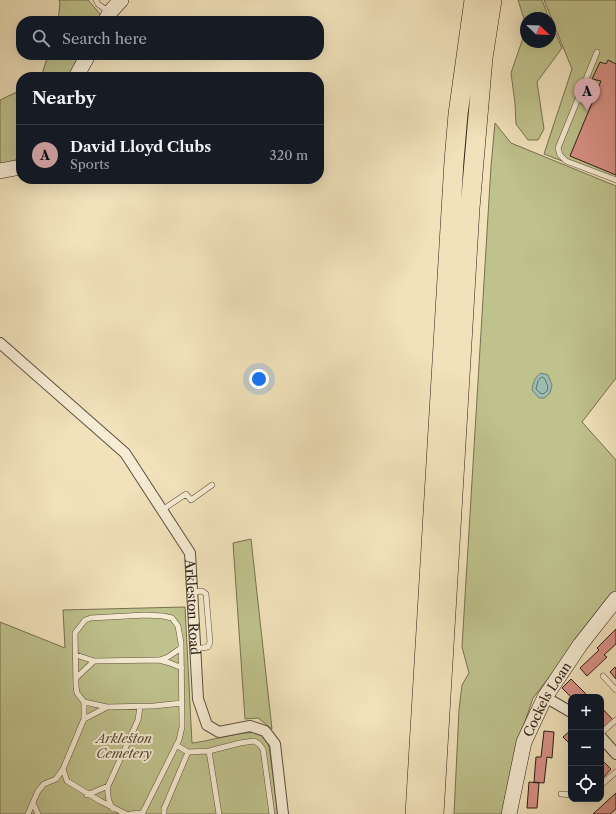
<!DOCTYPE html>
<html lang="en">
<head>
<meta charset="utf-8">
<style>
  body { margin:0; font-family:"Libre Caslon Text",serif; background:#242831; color:#f1f3f6 }
  .controls { position:absolute; right:12px; bottom:12px; display:grid; overflow:hidden; border-radius:8px; box-shadow:0 4px 16px #0002 }
  .controls button { width:36px; height:36px; display:grid; place-items:center; padding:0; border:0; border-bottom:1px solid #363941; background:#171b24; color:#f1f3f6; font:20px sans-serif }
  .compass { position:absolute; left:520px; top:12px; width:36px; height:36px; border-radius:50%; background:#171b24; box-shadow:0 4px 16px #0002; rotate:113deg }
  .you { position:absolute; left:259px; top:379px; width:14px; height:14px; margin:-10px; border:3px solid #fff; border-radius:50%; background:#1a73e8; box-shadow:0 0 0 6px #1a73e833 }
  .badge { display:grid; place-items:center; width:26px; height:26px; border-radius:50%; background:#c59692; color:#111; font-size:13px; font-weight:700 }
  .pin { position:absolute; translate:-50% -33px; filter:drop-shadow(0 1px 2px #0008) }
  .pin::after { content:''; position:absolute; top:21px; width:14px; height:12px; background:inherit; clip-path:polygon(0 0,100% 0,50% 100%) }
  .list { margin:0; padding:0; list-style:none }
  h2 { display:flex; justify-content:space-between; align-items:center; height:52px; margin:0; padding:0 16px; font-size:17px }
  h2 small { font-size:13px; font-weight:400; color:#9ea1a6 }
  .list li { display:grid; grid-template-columns:26px 1fr auto; gap:12px; align-items:center; box-sizing:border-box; height:60px; padding:0 16px; border-top:1px solid #363941 }
  .list b { display:block; font-size:15px; white-space:nowrap }
  .list p { margin:0; font-size:13px; white-space:nowrap; color:#9ea1a6 }
  .list em { font-size:13px; font-style:normal; color:#9ea1a6 }
  .icon { flex:none; width:22px; height:22px; fill:none; stroke:currentColor; stroke-width:2; stroke-linecap:round; stroke-linejoin:round }
  .map { position:relative; flex:none; width:616px; height:814px; overflow:hidden }
  .search { position:absolute; background:#171b24; box-shadow:0 4px 16px #0002; left:16px; top:16px; width:308px; height:44px; display:flex; align-items:center; gap:10px; box-sizing:border-box; padding:0 14px; border-radius:16px; color:#9ea1a6; font-size:15px }
  .panel { position:absolute; background:#171b24; box-shadow:0 4px 16px #0002; left:16px; top:72px; width:308px; height:112px; border-radius:16px }
  .map>svg:first-child { display:block }
</style>
</head>
<body>
<div class="map">
<svg width="616" height="814" viewBox="0 0 616 814">
  <rect width="100%" height="100%" fill="#f1e2bb"/>
  <filter id="stains"><feTurbulence type="fractalNoise" baseFrequency=".005" numOctaves="4"/><feColorMatrix values="0 0 0 0 .2 0 0 0 0 .09 0 0 0 0 .02 0 0 0 .5 -.17"/></filter>
  <radialGradient id="worn" r=".72"><stop offset=".6" stop-color="#630" stop-opacity="0"/><stop offset="1" stop-color="#630" stop-opacity=".3"/></radialGradient>
  <!-- green -->
  <path fill="#bfc28d" stroke="#767052" d="M 59,0 L 88,0 L 101,15 L 98,21 L 58,21 L 60,3 Z
    M 518,0 L 542,0 L 549,18 L 526,18 L 526,25 Z
    M 544,0 L 616,0 L 616,182 L 544,154 L 572,69 Z
    M 550,20 L 562,48 L 537,82 L 544,129 L 538,140 L 528,140 L 516,124 L 515,103 L 511,73 L 526,29 L 526,42 L 550,42 Z
    M 48,55 L 80,55 L 69,77 L 41,77 Z
    M 21,90 L 21,156 L 8,165 L 0,164 L 0,100 Z
    M 495,123 L 511,143 L 616,186 L 616,378 L 582,422 L 616,460 L 616,591 L 533,698 L 518,742 L 502,814 L 454,814 L 459,710 L 462,685 L 469,673 L 462,647 L 491,166 Z
    M 251,539 L 272,729 L 258,718 L 245,719 L 233,543 Z
    M 185,607 L 192,743 C 206,742 246,730 257,733 C 263,735 266,741 269,746 L 278,814 L 0,814 L 0,622 L 65,648 L 63,610 Z"/>
  <!-- water -->
  <path fill="#9bbdb1" stroke="#6f7d74" d="M 541,373 L 548,375 L 552,385 L 550,393 L 544,398 L 539,398 L 532,390 C 533,383 535,377 541,373 Z"/>
  <g fill="none" stroke-linecap="round" stroke-linejoin="round">
    <!-- shore -->
    <path stroke="#646e64" stroke-width="1" d="M 542,377 L 545,379 L 548,387 L 547,391 L 543,394 L 540,393 L 536,389 L 538,381 Z"/>
  </g>
  <!-- building -->
  <path fill="#d99287" stroke="#2c1e18" d="M 608,60 L 616,64 L 616,175 L 570,156 L 601,81 L 592,79 L 600,62 L 606,64 Z
    M 616,629 L 616,644 L 604,655 L 607,657 L 587,676 L 580,668 L 599,650 L 597,648 Z
    M 615,667 L 616,669 L 616,679 L 610,672 Z
    M 571,679 L 589,697 L 571,697 L 562,688 Z
    M 601,707 L 613,720 L 605,729 L 601,725 Z
    M 571,730 L 571,745 L 563,737 Z
    M 544,731 L 554,732 L 552,758 L 547,757 L 544,783 L 534,782 L 536,757 L 541,757 Z
    M 601,759 L 611,769 L 603,778 L 601,776 Z
    M 529,782 L 539,783 L 537,808 L 527,808 Z
    M 616,793 L 616,809 L 610,814 L 593,814 Z"/>
  <g fill="none" stroke-linecap="round" stroke-linejoin="round">
    <!-- lane casing -->
    <g stroke="#5d4f41" stroke-width="6">
      <path id="lane" d="M 96,0 L 98,4 L 109,12
        M 597,52 L 558,148 L 560,155 L 566,161 L 616,180
        M 162,510 L 186,494 L 191,500 L 212,485
        M 192,592 L 202,591 L 206,594 L 210,642 L 208,647 L 195,649
        M 76,655 L 94,661 L 159,660 L 170,663 L 182,668
        M 160,660 L 168,657 L 181,648
        M 603,676 L 616,690
        M 76,678 L 94,661
        M 84,702 L 77,693 L 76,686 L 75,633 L 85,620 L 91,618 L 145,615 L 163,616 L 172,618 L 178,626 L 181,643 L 182,727 L 179,740 L 142,814
        M 84,719 L 107,707
        M 601,733 L 616,720
        M 176,745 L 188,752 L 209,751 L 240,743 L 254,741 L 259,744 L 263,749 L 272,814
        M 209,751 L 219,814
        M 63,769 L 67,781 L 100,801 L 126,814
        M 601,785 L 616,772
        M 561,794 L 571,795
        M 87,795 L 108,786
        M 33,803 L 38,814
        M 113,809 C 108,802 107,795 108,786 L 138,720 L 140,707
        M 28,814 L 38,791 L 44,784 L 56,779 L 63,769 L 84,719 L 84,702 L 107,707 L 154,706 L 182,703
        M 130,814 L 143,813
        M 164,814 L 164,809 L 188,752"/>
    </g>
    <!-- street casing -->
    <g stroke="#5d4f41" stroke-width="12">
      <g id="street">
        <path id="s1" d="M 0,343 L 125,453 L 190,553 L 198,699 L 207,725 L 219,732 L 250,726 L 265,731 L 275,744 L 283,814"/>
        <path d="M 545,697 L 571,712"/>
        <path d="M 601,737 L 616,754"/>
      </g>
    </g>
    <!-- secondary casing -->
    <g stroke="#2c1e18" stroke-width="16">
      <g id="secondary">
        <path d="M 105,21 L 111,11 L 121,0"/>
        <path d="M 76,77 L 88,55"/>
        <path d="M 0,171 L 21,167"/>
        <path id="s2" d="M 509,814 L 524,742 L 545,697 L 580,645 L 616,599"/>
      </g>
    </g>
    <!-- highway casing -->
    <g stroke="#2c1e18" stroke-width="20">
      <path id="highway" d="M 415,814 L 454,161 L 458,114 L 474,0
        M 434,814 L 470,208 L 483,58 L 492,0"/>
    </g>
    <!-- lane -->
    <use href="#lane" stroke="#f6ecd3" stroke-width="5"/>
    <!-- street -->
    <use href="#street" stroke="#f6ecd3" stroke-width="10"/>
    <!-- secondary -->
    <use href="#secondary" stroke="#f6ecd3" stroke-width="15"/>
    <!-- highway -->
    <use href="#highway" stroke="#f1e2bb" stroke-width="19"/>
  </g>
  <g text-anchor="middle" dominant-baseline="central" stroke-width="4" stroke-linejoin="round" paint-order="stroke">
    <!-- street labels -->
    <g font-size="13" fill="#2c1e18" stroke="#f6ecd3">
      <text stroke="none"><textPath href="#s1" startOffset="340">Arkleston Road</textPath></text>
      <text stroke="none"><textPath href="#s2" startOffset="122">Cockels Loan</textPath></text>
    </g>
    <!-- park labels -->
    <g font-size="13" font-style="italic" fill="#584f3b" stroke="#f6ecd3">
      <text x="124" y="738">Arkleston<tspan x="124" dy="15">Cemetery</tspan></text>
    </g>
  </g>
  <rect width="100%" height="100%" filter="url(#stains)"/>
  <rect width="100%" height="100%" fill="url(#worn)"/>
</svg>
<div class="controls">
<button>+</button>
<button>−</button>
<button><svg class="icon" aria-label="locate" viewBox="0 0 24 24"><circle cx="12" cy="12" r="6"/><path d="M12 2v4M12 18v4M2 12h4M18 12h4"/></svg></button>
</div>
<svg class="compass" viewBox="-18 -18 36 36"><path d="M0-13l5 13h-10z" fill="#e53935"/><path d="M0 13l5-13h-10z" fill="#9ea1a6"/></svg>
<div class="you"></div>
<div class="pin badge" style="left:587px;top:111px">A</div>
<div class="search"><svg class="icon" aria-label="search" viewBox="0 0 24 24"><circle cx="10" cy="10" r="6"/><path d="M15 15l6 6"/></svg>Search here</div>
<section class="panel">
<h2>Nearby<small></small></h2>
<ul class="list">
<li><span class="badge">A</span><div><b>David Lloyd Clubs</b><p>Sports</p></div><em>320 m</em></li>
</ul>
</section>
</div>
</body>
</html>
